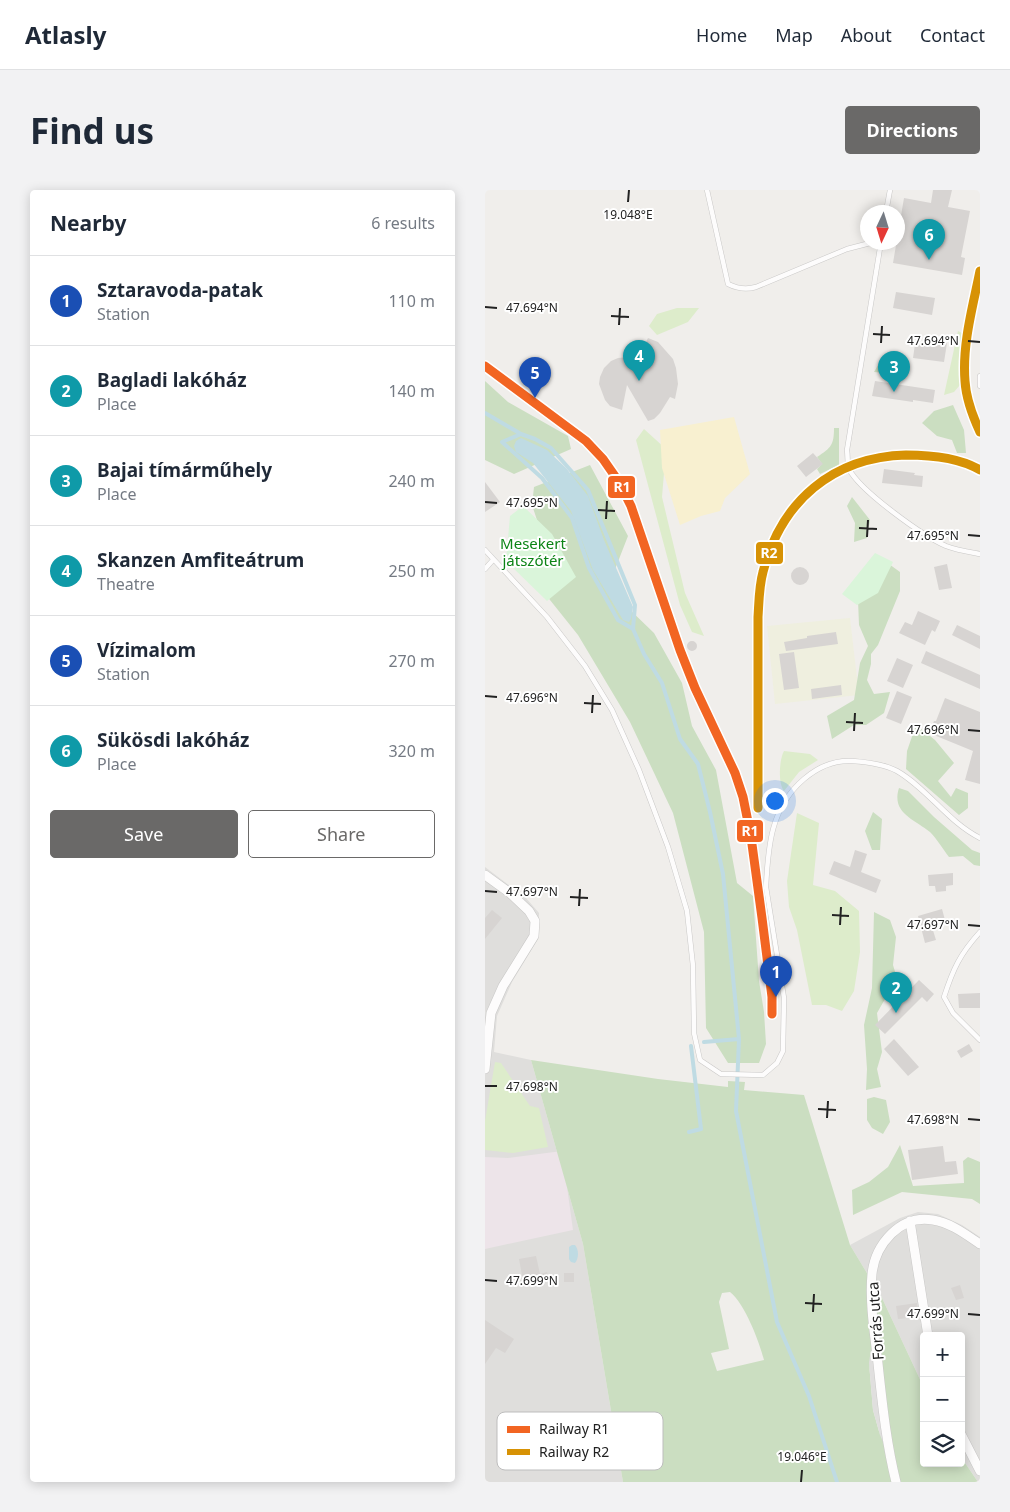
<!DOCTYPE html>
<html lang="en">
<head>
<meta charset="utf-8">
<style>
  body { margin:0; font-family:"Noto Sans",sans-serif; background:#f2f2f3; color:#1f2937 }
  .controls { position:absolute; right:15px; bottom:15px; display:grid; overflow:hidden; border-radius:5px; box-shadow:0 2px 12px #0003 }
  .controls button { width:45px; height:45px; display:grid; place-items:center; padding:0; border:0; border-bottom:1px solid #e0e1e3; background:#fff; color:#1f2937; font:25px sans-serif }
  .compass { position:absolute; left:375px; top:15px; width:45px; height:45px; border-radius:50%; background:#fff; box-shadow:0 2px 12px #0003; rotate:184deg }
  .you { position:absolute; left:289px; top:610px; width:18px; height:18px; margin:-12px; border:4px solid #fff; border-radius:50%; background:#1a73e8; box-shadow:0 0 0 8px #1a73e833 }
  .badge { display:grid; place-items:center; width:32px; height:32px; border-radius:50%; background:#6a6968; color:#fff; font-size:16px; font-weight:700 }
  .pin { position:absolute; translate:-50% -41px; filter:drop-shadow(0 1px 2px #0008) }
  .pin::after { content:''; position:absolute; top:26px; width:18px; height:15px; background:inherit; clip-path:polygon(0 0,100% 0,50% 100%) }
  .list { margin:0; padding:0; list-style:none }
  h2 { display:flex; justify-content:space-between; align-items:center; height:65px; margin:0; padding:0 20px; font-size:21px }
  h2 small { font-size:16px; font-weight:400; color:#747a83 }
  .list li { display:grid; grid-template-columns:32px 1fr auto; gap:15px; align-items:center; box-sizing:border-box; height:90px; padding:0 20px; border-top:1px solid #e0e1e3 }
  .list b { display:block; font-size:19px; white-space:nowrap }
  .list p { margin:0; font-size:16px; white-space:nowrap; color:#747a83 }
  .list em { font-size:16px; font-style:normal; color:#747a83 }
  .actions { display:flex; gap:10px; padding:15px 20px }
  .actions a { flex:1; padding:11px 0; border:1px solid #6a6968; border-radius:5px; text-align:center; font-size:18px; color:#6a6968 }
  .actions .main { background:#6a6968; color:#fff }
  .icon { flex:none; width:28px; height:28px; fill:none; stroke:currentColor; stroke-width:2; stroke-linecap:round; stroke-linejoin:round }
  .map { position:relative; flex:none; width:495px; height:1292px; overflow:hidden; border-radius:5px }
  header { display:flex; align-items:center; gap:30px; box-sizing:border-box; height:70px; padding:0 25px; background:#fff; border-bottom:1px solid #e0e1e3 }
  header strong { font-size:24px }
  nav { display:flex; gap:28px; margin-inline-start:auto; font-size:18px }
  .intro { display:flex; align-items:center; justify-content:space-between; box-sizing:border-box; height:120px; padding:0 30px }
  h1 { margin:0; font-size:35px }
  .button { padding:12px 22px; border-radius:5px; background:#6a6968; color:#fff; font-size:18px; font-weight:700 }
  main { display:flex; gap:30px; padding:0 30px }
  aside { flex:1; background:#fff; border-radius:5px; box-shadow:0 2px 12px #0003 }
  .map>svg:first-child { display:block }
</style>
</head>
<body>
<header>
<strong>Atlasly</strong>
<nav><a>Home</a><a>Map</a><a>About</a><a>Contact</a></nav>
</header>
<div class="intro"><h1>Find us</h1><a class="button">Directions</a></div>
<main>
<aside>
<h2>Nearby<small>6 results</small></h2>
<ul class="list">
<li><span class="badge" style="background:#1a4fb4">1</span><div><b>Sztaravoda-patak</b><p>Station</p></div><em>110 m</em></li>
<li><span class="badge" style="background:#0f9aa8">2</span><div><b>Bagladi lakóház</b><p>Place</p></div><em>140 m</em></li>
<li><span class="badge" style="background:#0f9aa8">3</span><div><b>Bajai tímárműhely</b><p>Place</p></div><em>240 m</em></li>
<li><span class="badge" style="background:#0f9aa8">4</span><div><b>Skanzen Amfiteátrum</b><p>Theatre</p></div><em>250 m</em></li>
<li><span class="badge" style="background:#1a4fb4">5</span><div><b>Vízimalom</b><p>Station</p></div><em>270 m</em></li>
<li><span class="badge" style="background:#0f9aa8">6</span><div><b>Sükösdi lakóház</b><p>Place</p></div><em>320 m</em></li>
</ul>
<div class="actions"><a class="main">Save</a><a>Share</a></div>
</aside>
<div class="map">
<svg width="495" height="1292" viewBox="0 0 495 1292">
  <rect width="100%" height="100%" fill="#f0eeeb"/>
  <!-- residential -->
  <path fill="#dfdedc" d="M 0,677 L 41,708 L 54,723 L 53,749 L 27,792 L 12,826 L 9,862 L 46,870 L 98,1054 L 138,1292 L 0,1292 Z
    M 433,1022 L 453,1024 L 477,1035 L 495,1047 L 495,1292 L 493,1292 L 476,1267 L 476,1146 L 439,1146 L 439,1198 L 397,1108 L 365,1055 L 415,1028 Z"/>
  <!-- industrial -->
  <path fill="#ede4e9" d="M 77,961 L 88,1040 L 0,1059 L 0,967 L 23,968 Z"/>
  <!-- farmland -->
  <path fill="#efefdf" d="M 365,428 L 374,505 L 290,514 L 282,436 Z"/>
  <!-- grass -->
  <path fill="#ddeccb" d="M 192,118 L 214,118 L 203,132 L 172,145 L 164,136 L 172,124 Z
    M 473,141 L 477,143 L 474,182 L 475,195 L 469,202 L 459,205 Z
    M 159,239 L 181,259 L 177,307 L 200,403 L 219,446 L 207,442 L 195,415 L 151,250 Z
    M 299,561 L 325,564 L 333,570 L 314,582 L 299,601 C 293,593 294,570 299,561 Z
    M 312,623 L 334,633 L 328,695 L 350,701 L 374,721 L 375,762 L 369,801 L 357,821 L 341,815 L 327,815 L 312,740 L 304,717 L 302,691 Z
    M 10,872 L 16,873 L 45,916 L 54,918 L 63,957 L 28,963 L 0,960 L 0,931 Z"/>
  <!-- forest -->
  <path fill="#cbdec1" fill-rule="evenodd" d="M 410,166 L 424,173 L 424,179 L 411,184 L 389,182 L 396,170 Z
    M 0,191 L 23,212 L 83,246 L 86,259 L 29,284 L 0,270 Z
    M 468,215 L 479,240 L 481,263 L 472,263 L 467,250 L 452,246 L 437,233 L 449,221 Z
    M 349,238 L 354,238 L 354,275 L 335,284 L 332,279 L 337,274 L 332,267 C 346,258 349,255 349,238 Z
    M 105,275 L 143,346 L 127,387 L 140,415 L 169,443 L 197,493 L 207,536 L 231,580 L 252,693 L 268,706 L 274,791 L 279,822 L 281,854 L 274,873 L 243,873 L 221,838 L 219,742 L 188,623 L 145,532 L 93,445 L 41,380 L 61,357 L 47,315 L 49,297 Z
    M 367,307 L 385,330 L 382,348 L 369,352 L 370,333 L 362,316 Z
    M 397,369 L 415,382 L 415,401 L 393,455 L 386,464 L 386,474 L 382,490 L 389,504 L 405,502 L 399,523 L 381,535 L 369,535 L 347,549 L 342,526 L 369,510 L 375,473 L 383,456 L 374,435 L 373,410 Z
    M 431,535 L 450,550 L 469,573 L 453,591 L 466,607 L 471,598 L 483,603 L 483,618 L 474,625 L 421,579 L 422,561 Z
    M 414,598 L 423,601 L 449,627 L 487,660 L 495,663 L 495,676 L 489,675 L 478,666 L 464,667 C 458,659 452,649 445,642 C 429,629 406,623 414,598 Z
    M 388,622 L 397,629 L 395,660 L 387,660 L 380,641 Z
    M 389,722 L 405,730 L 411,747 L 408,775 L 412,788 L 392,823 L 397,862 L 392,879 L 396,897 L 381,900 L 382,879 L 379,835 L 387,798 Z
    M 46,870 L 173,889 L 243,897 L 243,891 L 260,892 L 259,900 L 319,905 L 365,1055 L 397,1108 L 439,1198 L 439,1273 L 476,1273 L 476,1267 L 493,1292 L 138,1292 L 98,1054 ZM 245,1102 C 260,1114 274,1151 279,1170 L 232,1181 L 226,1163 L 244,1159 L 234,1112 L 237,1103 ZM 384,1173 L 395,1245 L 388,1220 Z
    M 389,907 L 401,910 L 405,932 L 398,944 L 387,938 L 382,930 L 382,909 Z
    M 415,955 L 428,996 L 479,993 L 478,971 L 483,967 L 495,972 L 495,1014 L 487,1009 L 417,1002 L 368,1025 L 367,1000 L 384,992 L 403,977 Z"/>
  <!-- sand -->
  <path fill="#f8f0d0" d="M 249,227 L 265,284 L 240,308 L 235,321 L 216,326 L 195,335 L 177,278 L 175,240 Z"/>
  <!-- park -->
  <path fill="#daf5da" d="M 38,316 L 67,344 L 91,387 L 62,411 L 21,371 L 25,326 Z
    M 390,363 L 408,372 L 393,403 L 372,415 L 357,404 Z"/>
  <!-- parking -->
  <path fill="#e0dfde" d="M 389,1137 L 405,1268 L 395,1245 L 388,1220 L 384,1173 Z"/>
  <!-- water -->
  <path fill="#bfdbe3" d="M 36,248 L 62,260 L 81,278 L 103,306 L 119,350 L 148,417 L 146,429 L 144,432 L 138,430 L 108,380 L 86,321 L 48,273 L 31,262 L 29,256 L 31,251 Z
    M 87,1055 L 90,1055 C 94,1060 94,1068 90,1073 L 86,1072 L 84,1069 L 84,1057 Z"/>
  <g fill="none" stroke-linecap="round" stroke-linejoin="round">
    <!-- stream -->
    <path stroke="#bfdbe3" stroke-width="4" d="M 0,223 L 36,244 L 17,252 L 57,288 L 87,328 L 104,378 L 133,430 L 148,439 L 159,464 L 177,493 L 195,549 L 213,574 L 225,622 L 238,684 L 254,849 L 251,921 L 292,1132 L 324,1206 L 352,1292
      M 36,244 L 50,249 L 66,258 L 103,300 L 150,415 L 148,439
      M 219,852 L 254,849
      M 204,942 L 216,939 L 206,856"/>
  </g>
  <!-- building -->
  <path fill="#d7d4d2" d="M 448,0 L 467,0 L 463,17 L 485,21 L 476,67 L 480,68 L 477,85 L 408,73 L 419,8 L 446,13 Z
    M 411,102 L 450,108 L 447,125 L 408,118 Z
    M 163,148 L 173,152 L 188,169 L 191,178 L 193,194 L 190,209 L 185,207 L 175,223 L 169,229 L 163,231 L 142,195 L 137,220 L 125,216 L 120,210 L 114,194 L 115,187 L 119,178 L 126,171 L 133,168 L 154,166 Z
    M 451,151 L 462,153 L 459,172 L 428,168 L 430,154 L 450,157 Z
    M 390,191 L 450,200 L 448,213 L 428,210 L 428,212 L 387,206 Z
    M 328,263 L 338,274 L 321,287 L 312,276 Z
    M 399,279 L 430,283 L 429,285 L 438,286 L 437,297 L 397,293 Z
    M 0,292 L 15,312 L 0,322 Z
    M 462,374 L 467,398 L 454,400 L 449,377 Z
    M306 386a9 9 0 1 1 18 0a9 9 0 1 1-18 0Z
    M 433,421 L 455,431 L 450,442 L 447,440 L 440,455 L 414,443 L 420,432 L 427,435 Z
    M 472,435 L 495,446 L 495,459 L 467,445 Z
    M 351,442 L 353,454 L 301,461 L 299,452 L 322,448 L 322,446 Z
    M202 456a5 5 0 1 1 10 0a5 5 0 1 1-10 0Z
    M 441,461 L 495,485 L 495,499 L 436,473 Z
    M 309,462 L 314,498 L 299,500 L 294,464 Z
    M 412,468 L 428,475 L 418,498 L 402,491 Z
    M 356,495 L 357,505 L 327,509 L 326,499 Z
    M 412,501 L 427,507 L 416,534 L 401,528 Z
    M 460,508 L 495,522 L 495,594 L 480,590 L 488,561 L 444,543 L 449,531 L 451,531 Z
    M 370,660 L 382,664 L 376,682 L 396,690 L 391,703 L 344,684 L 349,671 L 365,677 Z
    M 468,683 L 468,695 L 461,696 L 461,701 L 451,702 L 450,696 L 444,696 L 443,685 Z
    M 457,719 L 460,730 L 446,734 L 451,750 L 440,753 L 433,726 Z
    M 7,720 L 17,728 L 0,749 L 0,728 Z
    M 434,790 L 449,804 L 442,812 L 437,807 L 400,844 L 390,835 Z
    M 495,803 L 495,818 L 474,818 L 473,804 Z
    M 409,849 L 434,877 L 423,886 L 399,859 Z
    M 484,854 L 488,861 L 476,868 L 472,861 Z
    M 458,956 L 460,972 L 471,971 L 473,984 L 427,990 L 423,960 Z
    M 51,1066 L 55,1084 L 62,1082 L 64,1091 L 39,1096 L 34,1069 Z
    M 79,1083 L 89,1083 L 89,1092 L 79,1092 Z
    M 475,1095 L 479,1108 L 471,1110 L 466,1098 Z
    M 432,1113 L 434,1127 L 413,1129 L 411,1116 Z
    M 0,1130 L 29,1149 L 20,1163 L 11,1158 L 0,1174 Z"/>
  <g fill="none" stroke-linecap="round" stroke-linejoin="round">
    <!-- service casing -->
    <g stroke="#c9c8c7" stroke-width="5.5">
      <path id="service" d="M 222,0 L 243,94 C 253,99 261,100 271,97 L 362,59 L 389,52
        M 401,22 L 405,0
        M 396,52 L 362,260 C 363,266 362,274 364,279 C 375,301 438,346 461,356 C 471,360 484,362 495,364
        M 495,186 L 495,196
        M 0,360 L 62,427 L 100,476 L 127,520 L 154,580 L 183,657 L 202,721 L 208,776 L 209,843 L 215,870 L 236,884 L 278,885 L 292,873 L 298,861 L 299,808 L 281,697 C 283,656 286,617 319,589 C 333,577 349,570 367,571 C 382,572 399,574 412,581 C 443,599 463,632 495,648
        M 0,379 L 8,370
        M 495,742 C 475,764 468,779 459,807 L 468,823 L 495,850"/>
    </g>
    <!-- minor casing -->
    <g stroke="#c9c8c7" stroke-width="10">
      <path id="minor" d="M 0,685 L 25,703 L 44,721 L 50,731 L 49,746 L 18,796 L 6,823 L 0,879
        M 425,1031 L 443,1146
        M 476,1244 L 495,1281
        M 411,1292 C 402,1256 398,1220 394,1183 C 391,1152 384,1115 387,1084 C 390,1055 415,1024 448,1030 C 466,1033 480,1044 495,1054"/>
    </g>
    <!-- service -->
    <use href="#service" stroke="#fdfcfc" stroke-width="4.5"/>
    <!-- minor -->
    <use href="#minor" stroke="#fdfcfc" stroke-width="9"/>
    <!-- rail-1 casing -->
    <g stroke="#fff" stroke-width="12">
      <path id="rail-1" d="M 0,176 L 101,251 L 118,269 L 134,292 L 146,316 L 195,460 L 210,498 L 250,583 L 258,607 L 266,647 L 277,728 L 287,807 L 287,824"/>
    </g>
    <!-- rail-2 casing -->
    <g stroke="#fff" stroke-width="12">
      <path id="rail-2" d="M 495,81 C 488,116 477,154 480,191 C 481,208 488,227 495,242
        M 273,618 L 273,427 C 274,412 274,396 278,382 C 296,311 348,267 421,265 C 445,265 473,267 495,280"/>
    </g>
    <!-- rail-1 -->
    <use href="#rail-1" stroke="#f26522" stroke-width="9"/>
    <!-- rail-2 -->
    <use href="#rail-2" stroke="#d79205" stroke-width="9"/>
  </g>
  <!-- ticks -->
  <path fill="none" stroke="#222" stroke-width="2" d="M 143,12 L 144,0M 0,117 L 12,118M 126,126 L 144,127M 134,135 L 135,118M 388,144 L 405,145M 483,151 L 495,152M 396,153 L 397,136M 0,312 L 12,313M 113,320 L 130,321M 121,329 L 122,311M 374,338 L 392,339M 483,345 L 495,346M 382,347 L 383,330M 0,506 L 12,507M 99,513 L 116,514M 107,523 L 108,505M 361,532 L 378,533M 483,540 L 495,541M 369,541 L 370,523M 0,701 L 12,702M 85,707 L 103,708M 94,716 L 95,699M 347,725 L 364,726M 355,735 L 356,717M 483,735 L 495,736M 0,896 L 12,896M 333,919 L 351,920M 342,928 L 343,911M 483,929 L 495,930M 0,1090 L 12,1091M 320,1113 L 337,1114M 328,1122 L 329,1104M 483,1124 L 495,1125M 316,1292 L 317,1280"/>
  <g text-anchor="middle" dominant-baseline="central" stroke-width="4" stroke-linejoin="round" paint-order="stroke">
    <!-- park labels -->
    <g font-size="15" fill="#0c8416" stroke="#fff">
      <text x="48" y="353">Mesekert<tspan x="48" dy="17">játszótér</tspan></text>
    </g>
    <!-- street labels -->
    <g font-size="15" fill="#222" stroke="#fff">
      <text transform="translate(390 1131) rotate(-94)">Forrás utca</text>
    </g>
  </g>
  <!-- legend -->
  <rect x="12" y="1222" width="166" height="58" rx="8" fill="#fff" stroke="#bdbdbd" stroke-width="1"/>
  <rect x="22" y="1236" width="23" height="7" fill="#f26522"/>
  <rect x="22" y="1259" width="23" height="6" fill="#d79205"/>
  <g font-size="14" fill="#222">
    <text x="54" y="1244">Railway R1</text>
    <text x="54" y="1267">Railway R2</text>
  </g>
  <g font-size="12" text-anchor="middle" fill="#222" stroke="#fff" stroke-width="4" stroke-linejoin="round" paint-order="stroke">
    <text x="143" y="29">19.048°E</text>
    <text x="47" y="122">47.694°N</text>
    <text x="448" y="155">47.694°N</text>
    <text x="47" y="317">47.695°N</text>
    <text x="448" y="350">47.695°N</text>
    <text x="47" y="512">47.696°N</text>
    <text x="448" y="544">47.696°N</text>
    <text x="47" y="706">47.697°N</text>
    <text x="448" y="739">47.697°N</text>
    <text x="47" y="901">47.698°N</text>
    <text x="448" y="934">47.698°N</text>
    <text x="47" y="1095">47.699°N</text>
    <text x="448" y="1128">47.699°N</text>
    <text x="317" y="1271">19.046°E</text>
  </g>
  <g stroke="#fff" stroke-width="2">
    <rect x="122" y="285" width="29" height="24" rx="5" fill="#f26522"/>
    <rect x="270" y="351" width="29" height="24" rx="5" fill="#d79205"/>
    <rect x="251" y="629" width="28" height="24" rx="5" fill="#f26522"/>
  </g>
  <g font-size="14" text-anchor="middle" font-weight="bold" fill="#fff">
    <text x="137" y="302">R1</text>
    <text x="284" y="368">R2</text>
    <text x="265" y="646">R1</text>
  </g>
</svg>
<div class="controls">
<button>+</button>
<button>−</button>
<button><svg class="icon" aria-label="layers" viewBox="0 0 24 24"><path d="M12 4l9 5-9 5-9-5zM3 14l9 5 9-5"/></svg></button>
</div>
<svg class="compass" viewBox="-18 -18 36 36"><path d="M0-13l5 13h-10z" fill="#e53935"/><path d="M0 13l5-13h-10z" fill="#747a83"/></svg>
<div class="you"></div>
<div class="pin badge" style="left:291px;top:807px;background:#1a4fb4">1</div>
<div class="pin badge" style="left:411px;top:823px;background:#0f9aa8">2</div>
<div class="pin badge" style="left:409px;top:202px;background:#0f9aa8">3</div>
<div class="pin badge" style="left:154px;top:191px;background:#0f9aa8">4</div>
<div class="pin badge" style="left:50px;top:208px;background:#1a4fb4">5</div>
<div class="pin badge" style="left:444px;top:70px;background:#0f9aa8">6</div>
</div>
</main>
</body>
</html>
